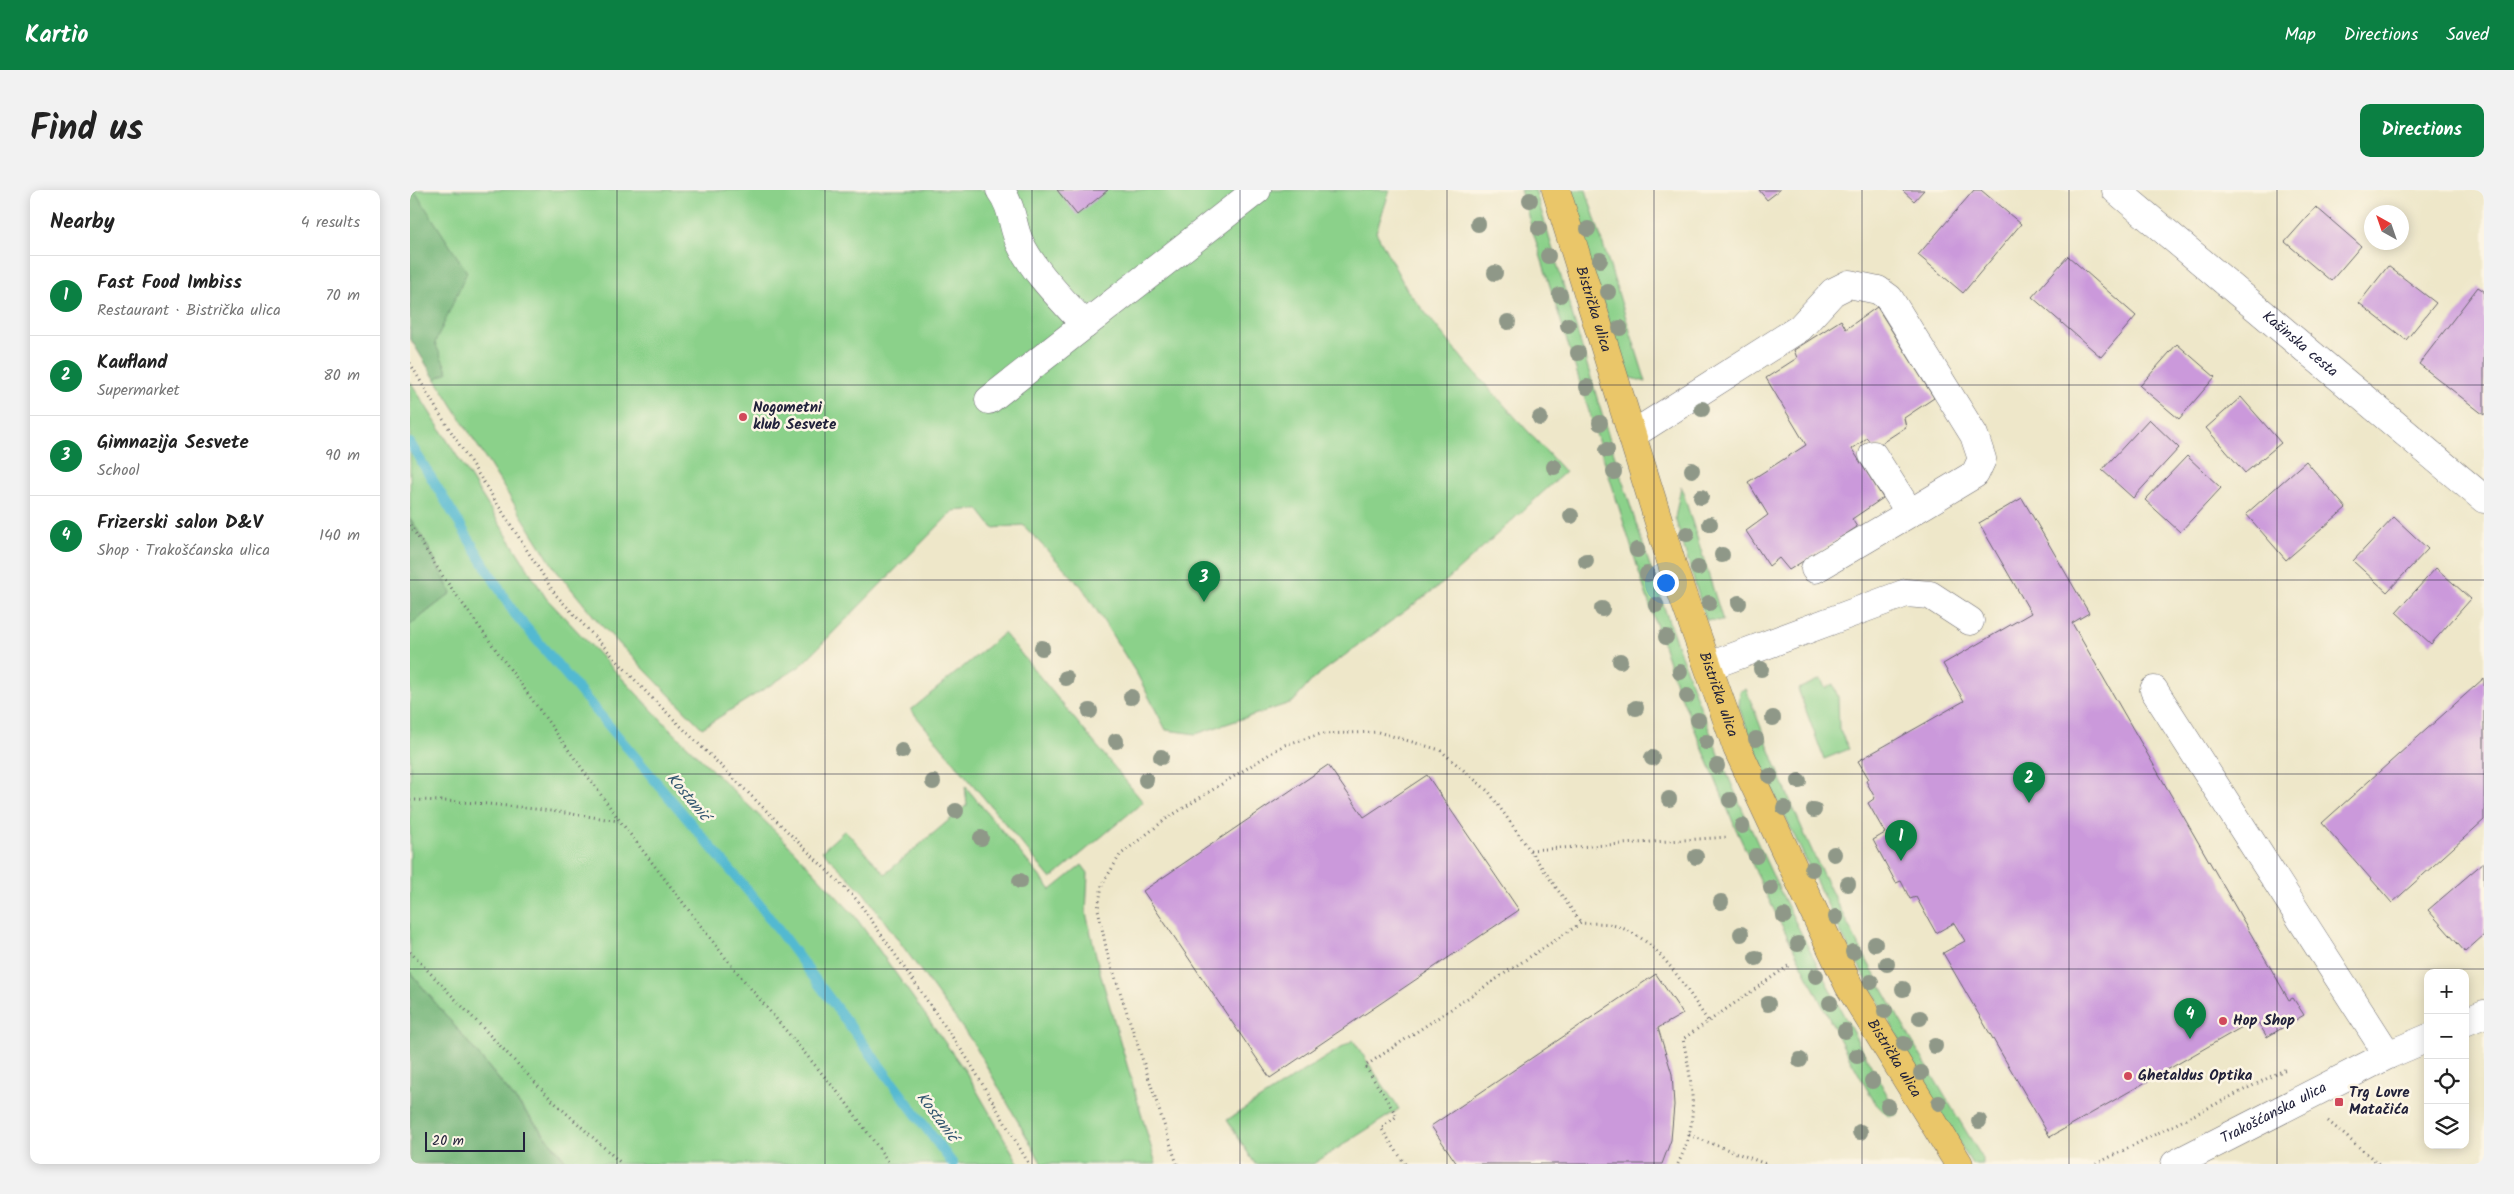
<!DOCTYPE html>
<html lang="en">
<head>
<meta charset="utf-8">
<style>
  body { margin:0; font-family:Kalam,sans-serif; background:#f2f2f2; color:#222 }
  .controls { position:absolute; right:15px; bottom:15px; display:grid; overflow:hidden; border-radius:10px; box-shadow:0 2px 12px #0003 }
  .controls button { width:45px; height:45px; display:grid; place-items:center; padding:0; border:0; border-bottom:1px solid #e0e0e0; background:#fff; color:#222; font:25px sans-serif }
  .compass { position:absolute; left:1954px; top:15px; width:45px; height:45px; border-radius:50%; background:#fff; box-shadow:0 2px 12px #0003; rotate:320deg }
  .scale { position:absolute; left:15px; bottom:12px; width:100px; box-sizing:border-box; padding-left:5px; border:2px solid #22223b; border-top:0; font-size:14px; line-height:18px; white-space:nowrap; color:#22223b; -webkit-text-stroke:4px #fcf5e5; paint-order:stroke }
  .you { position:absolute; left:1255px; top:392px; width:18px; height:18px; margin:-12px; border:4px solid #fff; border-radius:50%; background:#1a73e8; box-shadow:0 0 0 8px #1a73e833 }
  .badge { display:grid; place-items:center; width:32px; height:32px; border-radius:50%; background:#0b8043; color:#fff; font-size:16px; font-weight:700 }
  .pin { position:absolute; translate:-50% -41px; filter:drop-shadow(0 1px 2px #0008) }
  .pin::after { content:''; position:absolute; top:26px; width:18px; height:15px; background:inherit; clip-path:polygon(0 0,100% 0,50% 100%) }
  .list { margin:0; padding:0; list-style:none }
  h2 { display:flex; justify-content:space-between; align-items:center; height:65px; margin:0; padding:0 20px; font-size:21px }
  h2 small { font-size:16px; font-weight:400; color:#767676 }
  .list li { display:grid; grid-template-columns:32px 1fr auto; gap:15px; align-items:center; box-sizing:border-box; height:80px; padding:0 20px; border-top:1px solid #e0e0e0 }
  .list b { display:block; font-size:19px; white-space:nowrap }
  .list p { margin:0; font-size:16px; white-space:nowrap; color:#767676 }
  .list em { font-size:16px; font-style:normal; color:#767676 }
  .icon { flex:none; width:28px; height:28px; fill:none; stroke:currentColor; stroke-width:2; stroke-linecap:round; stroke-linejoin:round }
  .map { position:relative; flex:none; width:2074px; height:974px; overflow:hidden; border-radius:10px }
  header { display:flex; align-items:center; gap:30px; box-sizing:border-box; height:70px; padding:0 25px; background:#0b8043; color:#fff }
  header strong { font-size:24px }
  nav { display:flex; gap:28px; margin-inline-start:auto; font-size:18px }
  .intro { display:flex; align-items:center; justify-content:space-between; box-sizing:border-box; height:120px; padding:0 30px }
  h1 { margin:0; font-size:35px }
  .button { padding:12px 22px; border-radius:10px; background:#0b8043; color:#fff; font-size:18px; font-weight:700 }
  main { display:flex; gap:30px; padding:0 30px }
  aside { flex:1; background:#fff; border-radius:10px; box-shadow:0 2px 12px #0003 }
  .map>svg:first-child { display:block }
</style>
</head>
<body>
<header>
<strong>Kartio</strong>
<nav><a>Map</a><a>Directions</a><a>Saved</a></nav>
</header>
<div class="intro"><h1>Find us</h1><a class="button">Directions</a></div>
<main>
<aside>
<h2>Nearby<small>4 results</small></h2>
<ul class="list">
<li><span class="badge">1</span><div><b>Fast Food Imbiss</b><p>Restaurant · Bistrička ulica</p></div><em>70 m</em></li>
<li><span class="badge">2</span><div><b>Kaufland</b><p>Supermarket</p></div><em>80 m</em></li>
<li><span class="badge">3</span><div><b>Gimnazija Sesvete</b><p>School</p></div><em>90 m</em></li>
<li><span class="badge">4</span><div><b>Frizerski salon D&amp;V</b><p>Shop · Trakošćanska ulica</p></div><em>140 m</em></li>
</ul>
</aside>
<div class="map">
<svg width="2074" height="974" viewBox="0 0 2074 974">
  <rect width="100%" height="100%" fill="#fcf5e5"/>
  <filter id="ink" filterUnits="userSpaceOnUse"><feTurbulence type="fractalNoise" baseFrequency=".02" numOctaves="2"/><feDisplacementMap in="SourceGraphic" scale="10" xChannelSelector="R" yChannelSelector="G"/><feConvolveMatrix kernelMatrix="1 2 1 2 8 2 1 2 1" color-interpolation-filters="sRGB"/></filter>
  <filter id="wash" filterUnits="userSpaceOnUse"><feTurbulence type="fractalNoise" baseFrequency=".0096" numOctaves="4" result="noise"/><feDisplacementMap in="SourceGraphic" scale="20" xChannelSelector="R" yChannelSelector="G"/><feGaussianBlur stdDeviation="1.12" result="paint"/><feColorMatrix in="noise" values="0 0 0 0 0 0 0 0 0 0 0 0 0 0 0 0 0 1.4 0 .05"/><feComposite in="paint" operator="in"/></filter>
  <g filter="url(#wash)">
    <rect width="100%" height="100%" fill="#eee7c9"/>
    <!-- green -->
    <path fill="#8bd18a" stroke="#567a62" d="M 0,0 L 980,0 L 966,42 L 997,100 L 1056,173 L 1155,282 L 1037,390 L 904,488 L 883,512 L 786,544 L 756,540 L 728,486 L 672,397 L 613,335 L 583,338 L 568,319 L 543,321 L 389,477 L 292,538 L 191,435 L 145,379 L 0,148 Z
      M 1110,0 L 1125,0 C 1178,176 1228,357 1295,529 C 1348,666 1416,796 1488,924 L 1479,927 L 1465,913 L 1434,858 L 1359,710 L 1325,637 L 1266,494 L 1234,398 Z
      M 1156,0 L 1176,0 L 1236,192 L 1217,187 Z
      M 0,191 L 136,408 L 262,541 L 371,647 L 444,725 L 556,882 L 609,974 L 159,974 L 0,782 L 0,435 L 41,403 L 17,355 L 0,328 Z
      M 1271,296 L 1313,431 L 1296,430 L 1265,328 Z
      M 594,443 L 733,612 L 641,689 L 501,520 Z
      M 1411,489 L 1415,498 L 1423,494 L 1428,507 L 1429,539 L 1439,559 L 1414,569 L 1388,499 Z
      M 1336,499 C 1355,547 1373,596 1394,643 C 1444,756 1508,863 1573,969 L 1573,974 L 1562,974 L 1516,898 L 1432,745 L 1367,610 L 1332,526 L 1329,516 L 1330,501 Z
      M 555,596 L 641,700 L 672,675 L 678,683 L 676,723 L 691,786 L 746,974 L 632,974 L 564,854 L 454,703 L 412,661 L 435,640 L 475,684 L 557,615 Z
      M 943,850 L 989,919 L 903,974 L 845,974 L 817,930 Z"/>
    <!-- forest -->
    <path fill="#70b376" stroke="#496a58" d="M 0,0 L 4,0 L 57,82 L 25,153 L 38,182 L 25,189 L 0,148 Z
      M 0,328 L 17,355 L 41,403 L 0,435 Z
      M 0,782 L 155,970 L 159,974 L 0,974 Z"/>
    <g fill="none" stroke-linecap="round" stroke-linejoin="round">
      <!-- stream -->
      <path stroke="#53b9d1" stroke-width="10" d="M 0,253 L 104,423 L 349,714 L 543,974"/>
    </g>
    <g id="blocks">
      <!-- building -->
      <path fill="#cb99db" d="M 647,0 L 698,0 L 667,25 Z
        M 1349,0 L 1370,0 L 1357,10 Z
        M 1492,0 L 1514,0 L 1504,11 Z
        M 1564,0 L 1571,0 L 1611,34 L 1553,103 L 1508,65 Z
        M 1906,17 L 1951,56 L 1921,91 L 1875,52 Z
        M 1658,66 L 1726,126 L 1691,167 L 1622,107 Z
        M 1978,76 L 2026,113 L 1996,150 L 1949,113 Z
        M 2068,97 L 2074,101 L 2074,225 L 2009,174 Z
        M 1467,117 L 1524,208 L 1494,228 L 1496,237 L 1464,258 L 1457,248 L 1442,259 L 1473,308 L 1442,329 L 1447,337 L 1379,380 L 1369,368 L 1359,376 L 1336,341 L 1358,325 L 1338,292 L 1396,255 L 1356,188 L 1387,168 L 1384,160 L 1431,130 L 1436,139 Z
        M 1767,154 L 1805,187 L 1769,229 L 1730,196 Z
        M 1831,207 L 1871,253 L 1835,283 L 1796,238 Z
        M 1739,229 L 1769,258 L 1723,308 L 1692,280 Z
        M 1777,266 L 1811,298 L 1770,342 L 1735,310 Z
        M 1896,271 L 1936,318 L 1876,370 L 1836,324 Z
        M 1612,308 L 1679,423 L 1662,433 L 1879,810 L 1883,808 L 1894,825 L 1857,847 L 1846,829 L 1640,947 L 1533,763 L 1555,751 L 1544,733 L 1526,743 L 1506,707 L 1500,709 L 1491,691 L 1486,693 L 1463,650 L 1475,643 L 1458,613 L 1465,608 L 1456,591 L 1459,589 L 1448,571 L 1554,511 L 1533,474 L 1621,423 L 1569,333 Z
        M 1984,327 L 2018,359 L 1977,402 L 1943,371 Z
        M 2026,378 L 2061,409 L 2021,454 L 1986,422 Z
        M 2074,488 L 2074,630 L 1982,713 L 1912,633 Z
        M 918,575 L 954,627 L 1017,585 L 1109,720 L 860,888 L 733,701 Z
        M 2074,672 L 2074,745 L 2055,762 L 2018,720 Z
        M 1246,784 L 1273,824 L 1248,838 L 1262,884 L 1264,915 L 1261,950 L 1252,974 L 1047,974 L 1021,936 Z"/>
    </g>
  </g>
  <g filter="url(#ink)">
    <use href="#blocks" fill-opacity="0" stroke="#69676d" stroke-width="1"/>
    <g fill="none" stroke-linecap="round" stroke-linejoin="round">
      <!-- minor casing -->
      <g stroke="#69676d" stroke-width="29">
        <g id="minor">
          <path d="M 590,0 C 604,19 601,34 610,53 C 625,84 653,110 675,135"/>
          <path id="s1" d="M 1706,0 L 2074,309"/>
          <path d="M 579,210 L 847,0"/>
          <path d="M 1222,245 L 1390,138 L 1423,102 L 1439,94 L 1468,100 L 1479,108 L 1564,245 L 1572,269 L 1565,284 L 1500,323 L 1463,265"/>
          <path d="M 1405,379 L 1500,323"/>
          <path d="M 1299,476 L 1496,403 L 1520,405 L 1560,431"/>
          <path d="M 1744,500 L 1978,865"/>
          <path d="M 2055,832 L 2074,824"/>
          <path id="s2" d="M 1765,974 L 1978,865 L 2018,848"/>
        </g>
      </g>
      <!-- major casing -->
      <g stroke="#69676d" stroke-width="29">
        <g id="major">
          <path id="s3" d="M 1146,0 L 1265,384 L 1327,558 L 1439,796 L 1549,974"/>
        </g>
      </g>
      <!-- path -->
      <path stroke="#69676d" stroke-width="3" stroke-dasharray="1 4" stroke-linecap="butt" d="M 0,173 L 26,218 L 145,404 L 238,504 L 448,711 L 559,871 L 619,974
        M 0,335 L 34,388 L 210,631 L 321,775 L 435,911 L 480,974
        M 0,610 C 73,611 138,620 209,631
        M 1120,660 L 1319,647
        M 0,762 L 143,911 L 212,974
        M 1918,931 L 1969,974
        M 1279,945 L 1356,974
        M 767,974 L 697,762 L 688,719 L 692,695 L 710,665 L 756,629 L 874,555 L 911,544 L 968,542 L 1030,560 L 1079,602 L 1171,733
        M 995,974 L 971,938 L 987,926 L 955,876 L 1171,733 C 1181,734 1193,732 1202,735 C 1248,746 1273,795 1298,831
        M 1268,974 C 1272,965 1277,955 1279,945 C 1287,914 1279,879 1273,849 L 1381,774
        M 1686,974 L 1878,878"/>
      <!-- minor -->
      <use href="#minor" stroke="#fff" stroke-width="28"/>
      <!-- major -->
      <use href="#major" stroke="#eac669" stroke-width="28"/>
    </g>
    <!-- trees -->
    <g fill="#8f9888">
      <circle cx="1120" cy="10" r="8"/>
      <circle cx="1068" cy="34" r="8"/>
      <circle cx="1129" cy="38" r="8"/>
      <circle cx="1178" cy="39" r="8"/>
      <circle cx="1138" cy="66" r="8"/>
      <circle cx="1190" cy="70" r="8"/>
      <circle cx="1085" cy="83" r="8"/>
      <circle cx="1198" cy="102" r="8"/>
      <circle cx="1150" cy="105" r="8"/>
      <circle cx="1098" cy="132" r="8"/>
      <circle cx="1158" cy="135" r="8"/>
      <circle cx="1210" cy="138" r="8"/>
      <circle cx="1168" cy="163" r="8"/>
      <circle cx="1177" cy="197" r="8"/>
      <circle cx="1292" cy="219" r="8"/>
      <circle cx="1130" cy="228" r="8"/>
      <circle cx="1190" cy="233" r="8"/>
      <circle cx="1197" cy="260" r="8"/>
      <circle cx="1144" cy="277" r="8"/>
      <circle cx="1282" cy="280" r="8"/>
      <circle cx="1204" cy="282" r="8"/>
      <circle cx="1291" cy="307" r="8"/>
      <circle cx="1161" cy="326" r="8"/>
      <circle cx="1300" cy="334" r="8"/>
      <circle cx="1277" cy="344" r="8"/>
      <circle cx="1227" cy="360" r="8"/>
      <circle cx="1312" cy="365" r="8"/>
      <circle cx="1176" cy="371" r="8"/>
      <circle cx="1288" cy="378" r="8"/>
      <circle cx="1237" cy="384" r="8"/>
      <circle cx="1299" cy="413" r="8"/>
      <circle cx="1329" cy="413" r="8"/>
      <circle cx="1246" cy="415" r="8"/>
      <circle cx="1192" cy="419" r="8"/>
      <circle cx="1256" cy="447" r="8"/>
      <circle cx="632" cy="458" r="8"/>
      <circle cx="1210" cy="471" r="8"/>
      <circle cx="1351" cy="479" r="8"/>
      <circle cx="1270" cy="482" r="8"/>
      <circle cx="656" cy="488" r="8"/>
      <circle cx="1277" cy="506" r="8"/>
      <circle cx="721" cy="507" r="8"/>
      <circle cx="1226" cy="518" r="8"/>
      <circle cx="680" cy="521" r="8"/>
      <circle cx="1363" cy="528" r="8"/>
      <circle cx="1288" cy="530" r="8"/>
      <circle cx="1346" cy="549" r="8"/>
      <circle cx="706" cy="551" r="8"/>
      <circle cx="1296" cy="552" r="8"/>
      <circle cx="492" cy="561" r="8"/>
      <circle cx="751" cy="567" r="8"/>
      <circle cx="1242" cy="568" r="8"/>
      <circle cx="1307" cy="576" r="8"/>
      <circle cx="1360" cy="586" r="8"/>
      <circle cx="736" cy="590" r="8"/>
      <circle cx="1389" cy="591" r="8"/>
      <circle cx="523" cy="592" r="8"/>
      <circle cx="1259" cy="609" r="8"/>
      <circle cx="1320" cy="610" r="8"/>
      <circle cx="1374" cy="618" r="8"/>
      <circle cx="1404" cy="620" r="8"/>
      <circle cx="546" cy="621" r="8"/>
      <circle cx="1332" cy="636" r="8"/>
      <circle cx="571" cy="648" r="8"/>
      <circle cx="1424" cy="664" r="8"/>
      <circle cx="1346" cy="666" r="8"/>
      <circle cx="1286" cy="667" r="8"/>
      <circle cx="1402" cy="679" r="8"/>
      <circle cx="610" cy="691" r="8"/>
      <circle cx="1438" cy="694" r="8"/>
      <circle cx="1361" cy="698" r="8"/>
      <circle cx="1311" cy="712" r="8"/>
      <circle cx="1374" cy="726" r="8"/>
      <circle cx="1426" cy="727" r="8"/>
      <circle cx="1331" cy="744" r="8"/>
      <circle cx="1388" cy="754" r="8"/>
      <circle cx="1465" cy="754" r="8"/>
      <circle cx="1443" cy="762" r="8"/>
      <circle cx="1346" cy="768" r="8"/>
      <circle cx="1477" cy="774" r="8"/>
      <circle cx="1406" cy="786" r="8"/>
      <circle cx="1461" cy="792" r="8"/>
      <circle cx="1493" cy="799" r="8"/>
      <circle cx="1420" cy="813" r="8"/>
      <circle cx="1358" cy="814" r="8"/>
      <circle cx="1475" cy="821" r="8"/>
      <circle cx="1510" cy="828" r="8"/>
      <circle cx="1435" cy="841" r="8"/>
      <circle cx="1494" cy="854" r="8"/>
      <circle cx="1525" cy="856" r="8"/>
      <circle cx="1447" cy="866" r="8"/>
      <circle cx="1390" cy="870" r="8"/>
      <circle cx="1511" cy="883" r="8"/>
      <circle cx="1462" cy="891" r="8"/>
      <circle cx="1529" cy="913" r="8"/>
      <circle cx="1478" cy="916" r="8"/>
      <circle cx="1569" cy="931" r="8"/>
      <circle cx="1450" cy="942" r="8"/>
    </g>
  </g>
  <!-- grid -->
  <path fill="none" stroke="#22223b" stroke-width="1" stroke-opacity="0.55" d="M 207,0 L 207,974M 415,0 L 415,974M 622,0 L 622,974M 830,0 L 830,974M 1037,0 L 1037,974M 1244,0 L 1244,974M 1452,0 L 1452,974M 1659,0 L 1659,974M 1867,0 L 1867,974M 0,195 L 2074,195M 0,390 L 2074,390M 0,584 L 2074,584M 0,779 L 2074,779"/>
  <!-- markers -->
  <g fill="#d1495b" stroke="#fcf5e5" stroke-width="2">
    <circle cx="333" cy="227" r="5"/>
    <circle cx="1813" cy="831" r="5"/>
    <circle cx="1718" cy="886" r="5"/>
    <rect x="1924" y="907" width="10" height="10" rx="2.5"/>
  </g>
  <g text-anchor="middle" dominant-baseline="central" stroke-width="5" stroke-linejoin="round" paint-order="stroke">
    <!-- street labels -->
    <g font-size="15" fill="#22223b" stroke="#fcf5e5">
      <text stroke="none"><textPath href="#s3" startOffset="125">Bistrička ulica</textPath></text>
      <text stroke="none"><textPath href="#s1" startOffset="240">Kašinska cesta</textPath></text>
      <text stroke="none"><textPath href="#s3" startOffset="530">Bistrička ulica</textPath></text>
      <text stroke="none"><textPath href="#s3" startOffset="935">Bistrička ulica</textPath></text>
      <text stroke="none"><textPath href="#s2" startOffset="111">Trakošćanska ulica</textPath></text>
    </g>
    <!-- poi labels -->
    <g font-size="15" font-weight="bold" fill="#22223b" stroke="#fcf5e5" text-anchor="start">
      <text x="343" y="218">Nogometni<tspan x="343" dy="17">klub Sesvete</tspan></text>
      <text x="1823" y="831">Hop Shop</text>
      <text x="1728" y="886">Ghetaldus Optika</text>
      <text x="1939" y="903">Trg Lovre<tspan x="1939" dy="17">Matačića</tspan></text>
    </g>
    <!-- water labels -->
    <g font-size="16" font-style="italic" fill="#335770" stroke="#fcf5e5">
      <text transform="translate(278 607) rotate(50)">Kostanić</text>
      <text transform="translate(527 927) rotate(53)">Kostanić</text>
    </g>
  </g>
</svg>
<div class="controls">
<button>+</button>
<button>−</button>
<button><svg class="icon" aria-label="locate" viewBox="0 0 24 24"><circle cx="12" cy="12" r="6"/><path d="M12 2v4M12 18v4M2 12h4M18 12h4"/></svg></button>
<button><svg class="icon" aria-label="layers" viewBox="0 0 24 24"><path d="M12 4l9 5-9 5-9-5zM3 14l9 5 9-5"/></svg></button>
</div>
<svg class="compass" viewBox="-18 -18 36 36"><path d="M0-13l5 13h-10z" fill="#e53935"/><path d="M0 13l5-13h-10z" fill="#767676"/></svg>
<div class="scale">20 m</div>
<div class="you"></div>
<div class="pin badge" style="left:1491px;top:671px">1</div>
<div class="pin badge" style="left:1619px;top:613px">2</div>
<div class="pin badge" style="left:794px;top:412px">3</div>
<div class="pin badge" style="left:1780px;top:849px">4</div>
</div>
</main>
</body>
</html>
